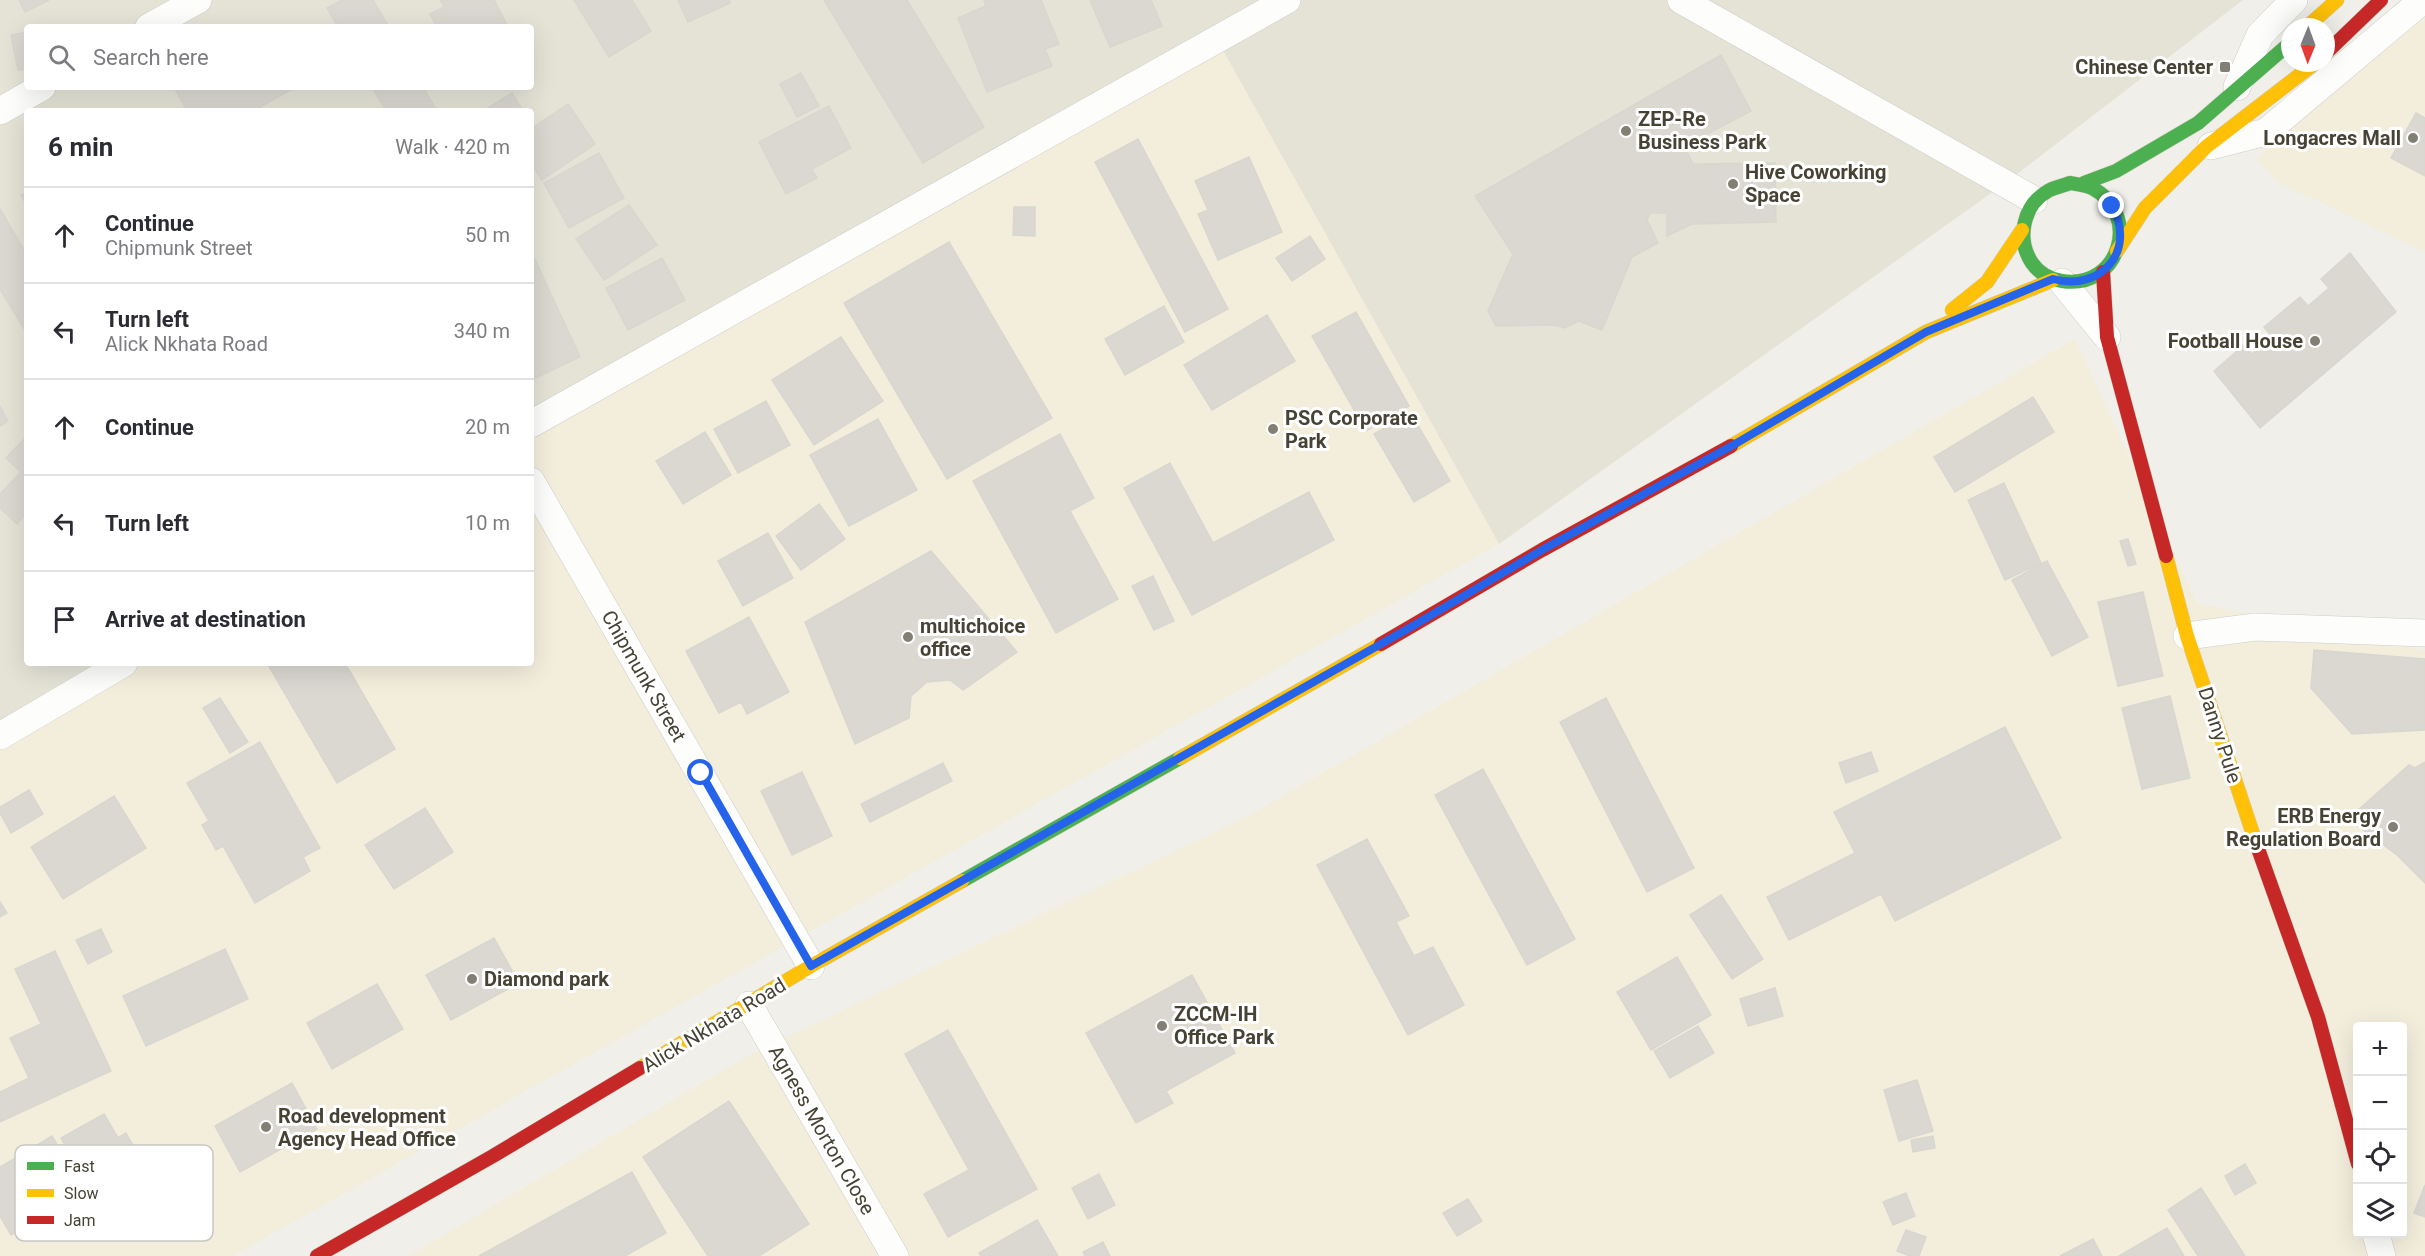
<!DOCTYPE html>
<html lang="en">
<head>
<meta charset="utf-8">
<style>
  body { margin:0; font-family:Roboto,sans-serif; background:#f2f2f3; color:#2b2b33 }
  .controls { position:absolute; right:18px; bottom:18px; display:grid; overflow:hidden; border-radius:6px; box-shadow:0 6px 24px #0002 }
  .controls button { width:54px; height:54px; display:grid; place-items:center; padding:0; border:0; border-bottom:2px solid #e1e1e2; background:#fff; color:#2b2b33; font:30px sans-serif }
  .compass { position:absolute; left:2281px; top:18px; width:54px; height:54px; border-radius:50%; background:#fff; box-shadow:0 6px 24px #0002; rotate:181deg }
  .stop { position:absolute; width:18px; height:18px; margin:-14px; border:4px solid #2563eb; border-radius:50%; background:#fff }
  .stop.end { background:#2563eb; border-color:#fff; box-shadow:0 2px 6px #0008 }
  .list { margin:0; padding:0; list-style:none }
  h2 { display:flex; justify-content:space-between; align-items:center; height:78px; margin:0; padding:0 24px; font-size:26px }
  h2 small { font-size:20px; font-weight:400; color:#7c7c81 }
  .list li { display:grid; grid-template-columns:39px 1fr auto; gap:18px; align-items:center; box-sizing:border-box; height:96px; padding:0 24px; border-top:2px solid #e1e1e2 }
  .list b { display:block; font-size:22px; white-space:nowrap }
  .list p { margin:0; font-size:20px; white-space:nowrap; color:#7c7c81 }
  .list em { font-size:20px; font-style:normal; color:#7c7c81 }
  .icon { flex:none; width:33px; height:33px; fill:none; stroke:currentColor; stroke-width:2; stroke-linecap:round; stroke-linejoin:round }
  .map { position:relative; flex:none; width:2425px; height:1256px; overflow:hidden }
  .search { position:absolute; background:#fff; box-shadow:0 6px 24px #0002; left:24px; top:24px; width:510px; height:66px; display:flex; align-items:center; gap:15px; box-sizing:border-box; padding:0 21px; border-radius:6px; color:#7c7c81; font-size:22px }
  .panel { position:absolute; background:#fff; box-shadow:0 6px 24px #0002; left:24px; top:108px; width:510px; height:558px; border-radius:6px }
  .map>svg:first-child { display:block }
</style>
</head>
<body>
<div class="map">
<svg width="2425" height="1256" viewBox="0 0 2425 1256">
  <rect width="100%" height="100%" fill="#f0efe9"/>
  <!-- residential -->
  <path fill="#e4e3d6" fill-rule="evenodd" d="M 0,0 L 2243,0 L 2008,181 L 1499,544 L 1217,40 L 531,436 L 531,111 L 27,111 L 27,663 L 139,663 L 0,744 ZM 27,27 L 531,27 L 531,87 L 27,87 Z"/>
  <!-- commercial -->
  <path fill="#f3eedc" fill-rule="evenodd" d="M 2401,0 L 2425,0 L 2425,252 L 2277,182 L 2257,159 Z
    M 1217,40 L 1499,544 L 233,1256 L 0,1256 L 0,744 L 139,663 L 531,663 L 531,436 Z
    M 2075,339 L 2197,603 L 2425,651 L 2425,1256 L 408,1256 L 753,1053 L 1248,816 ZM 2358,1026 L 2402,1026 L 2402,1234 L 2358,1234 Z"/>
  <!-- building -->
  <path fill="#dad8d1" stroke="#d8d7cf" stroke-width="1.5" d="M 19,0 L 49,0 L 25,12 Z
    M 342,0 L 373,0 L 389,27 L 338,27 L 327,8 Z
    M 440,0 L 494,0 L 508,27 L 437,27 L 430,14 L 444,7 Z
    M 574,0 L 632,0 L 651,31 L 609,57 Z
    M 678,0 L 729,0 L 730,3 L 688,22 Z
    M 824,0 L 907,0 L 984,127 L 923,163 Z
    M 984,0 L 1041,0 L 1059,44 L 1045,49 L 1052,66 L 987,92 L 958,18 L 986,6 Z
    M 1090,0 L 1151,0 L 1162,26 L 1110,47 Z
    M 27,32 L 27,69 L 18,70 L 11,35 Z
    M 1721,55 L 1751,111 L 1684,146 L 1693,164 L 1775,163 L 1776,222 L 1692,224 L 1667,236 L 1667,213 L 1650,213 L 1647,220 L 1658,243 L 1632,257 L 1602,330 L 1579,321 L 1564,328 L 1555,325 L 1496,326 L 1488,311 L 1513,254 L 1475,196 Z
    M 801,73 L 819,106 L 797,117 L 780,84 Z
    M 174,87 L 294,87 L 294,88 L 253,111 L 187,111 Z
    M 372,87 L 423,87 L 437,111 L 386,111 Z
    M 512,93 L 523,111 L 483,111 Z
    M 568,104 L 595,144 L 542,180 L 531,164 L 531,129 Z
    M 829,106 L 851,148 L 812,169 L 817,178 L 786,194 L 759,142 Z
    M 2416,113 L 2425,118 L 2425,176 L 2391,158 Z
    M 1138,139 L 1228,309 L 1185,332 L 1095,162 Z
    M 599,153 L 624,198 L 569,228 L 544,183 Z
    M 1249,157 L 1282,232 L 1218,260 L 1198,214 L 1208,210 L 1195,181 Z
    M 27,192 L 27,206 L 21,195 Z
    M 629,205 L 657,245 L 604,280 L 576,239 Z
    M 1014,207 L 1035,207 L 1035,236 L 1013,235 Z
    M 0,209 L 27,255 L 27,334 L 0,289 Z
    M 1310,236 L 1325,259 L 1292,281 L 1276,258 Z
    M 949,242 L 1052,418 L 947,479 L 844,303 Z
    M 531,251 L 580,357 L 531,380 Z
    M 2350,253 L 2396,312 L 2260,428 L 2214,371 L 2244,345 L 2252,354 L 2272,337 L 2264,327 L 2300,297 L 2308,306 L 2329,288 L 2321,279 Z
    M 662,258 L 685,300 L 628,330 L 606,288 Z
    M 1164,306 L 1184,342 L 1125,375 L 1105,339 Z
    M 1356,312 L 1409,406 L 1366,431 L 1312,336 Z
    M 1267,315 L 1295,361 L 1212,410 L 1184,365 Z
    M 841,337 L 883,401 L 814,445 L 772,380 Z
    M 2033,397 L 2054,432 L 1955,492 L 1934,457 Z
    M 766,401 L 790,445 L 738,473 L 714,429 Z
    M 0,406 L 8,421 L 0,426 Z
    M 1411,413 L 1450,481 L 1414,502 L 1374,434 Z
    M 878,419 L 917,490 L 849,526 L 810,455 Z
    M 705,432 L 731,475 L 683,504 L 656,461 Z
    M 1060,434 L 1094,498 L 1070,511 L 1118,599 L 1056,633 L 973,481 Z
    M 27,436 L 27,513 L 17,524 L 0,508 L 0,494 L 21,472 L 6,458 Z
    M 1170,463 L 1213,543 L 1309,492 L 1334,540 L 1192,615 L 1124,488 Z
    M 2004,483 L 2041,563 L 2005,580 L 1968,500 Z
    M 819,504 L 845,539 L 801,570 L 776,536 Z
    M 768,533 L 793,578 L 743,606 L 718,561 Z
    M 2128,539 L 2136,564 L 2128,566 L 2120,541 Z
    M 931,551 L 1017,652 L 963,690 L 950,680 L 927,682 L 911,696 L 909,718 L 855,744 L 805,622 Z
    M 2047,561 L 2088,637 L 2052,656 L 2012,580 Z
    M 1153,576 L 1174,621 L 1154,630 L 1132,586 Z
    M 2143,592 L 2163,676 L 2118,686 L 2098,602 Z
    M 749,617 L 789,692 L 747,714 L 741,702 L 719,713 L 686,651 Z
    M 2314,650 L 2425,659 L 2425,730 L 2352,734 L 2311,688 Z
    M 267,663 L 345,663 L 395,749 L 337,783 Z
    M 2170,696 L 2190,778 L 2142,789 L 2122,708 Z
    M 220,698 L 248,742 L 230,753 L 203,708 Z
    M 1606,698 L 1694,868 L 1647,892 L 1560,722 Z
    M 2005,727 L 2061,838 L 1895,921 L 1881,894 L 1789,940 L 1767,897 L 1855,853 L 1834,812 Z
    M 260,742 L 320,848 L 303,857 L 310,871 L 255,903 L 223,846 L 216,850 L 202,825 L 209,821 L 187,783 Z
    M 1871,752 L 1878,771 L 1846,783 L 1839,763 Z
    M 2425,762 L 2425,883 L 2397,855 L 2348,819 L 2409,765 L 2415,768 Z
    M 943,763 L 952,781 L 870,822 L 861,804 Z
    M 1483,769 L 1575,939 L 1527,965 L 1435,795 Z
    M 802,772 L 832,836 L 792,855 L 761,791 Z
    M 29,790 L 43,814 L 11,833 L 0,813 L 0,807 Z
    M 114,796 L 146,848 L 63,899 L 31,847 Z
    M 425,808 L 453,852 L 394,889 L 365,845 Z
    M 1367,839 L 1409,916 L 1396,922 L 1414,956 L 1433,947 L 1464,1005 L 1408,1035 L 1317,865 Z
    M 1721,895 L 1763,959 L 1732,979 L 1690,915 Z
    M 0,902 L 7,913 L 0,917 Z
    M 101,929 L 112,952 L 88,964 L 76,940 Z
    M 494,938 L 519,983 L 451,1020 L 426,975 Z
    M 225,949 L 248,999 L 146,1046 L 123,996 Z
    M 55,951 L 111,1071 L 0,1122 L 0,1092 L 29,1078 L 10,1038 L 41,1024 L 15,969 Z
    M 1677,957 L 1711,1015 L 1651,1050 L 1617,992 Z
    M 1192,975 L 1235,1053 L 1166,1091 L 1173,1103 L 1136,1123 L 1086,1033 Z
    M 377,984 L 403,1029 L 332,1069 L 307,1023 Z
    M 1775,988 L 1783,1016 L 1748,1026 L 1740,999 Z
    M 1698,1026 L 1714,1053 L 1670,1078 L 1654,1051 Z
    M 948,1030 L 1037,1189 L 948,1237 L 924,1194 L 969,1170 L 905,1054 Z
    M 1917,1080 L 1933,1131 L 1899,1141 L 1884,1090 Z
    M 292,1083 L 317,1129 L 240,1172 L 215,1126 Z
    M 729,1101 L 809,1224 L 759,1256 L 708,1256 L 643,1157 Z
    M 104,1114 L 118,1138 L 126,1133 L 145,1166 L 94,1195 L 61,1138 Z
    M 52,1136 L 85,1191 L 11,1235 L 0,1216 L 0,1167 Z
    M 1933,1136 L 1935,1148 L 1913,1152 L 1911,1140 Z
    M 2245,1164 L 2256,1183 L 2235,1195 L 2225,1176 Z
    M 632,1172 L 666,1233 L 625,1256 L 479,1256 Z
    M 1099,1174 L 1115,1205 L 1088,1219 L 1072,1188 Z
    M 2425,1185 L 2425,1217 L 2414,1213 Z
    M 2201,1188 L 2245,1256 L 2198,1256 L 2168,1210 Z
    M 1906,1193 L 1915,1216 L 1893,1225 L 1883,1202 Z
    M 1468,1199 L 1482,1221 L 1457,1236 L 1443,1213 Z
    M 1037,1220 L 1058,1256 L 981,1256 L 979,1253 Z
    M 2167,1228 L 2184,1256 L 2119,1256 Z
    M 1906,1230 L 1926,1237 L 1919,1256 L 1910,1256 L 1897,1251 Z
    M 2093,1239 L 2102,1256 L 2060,1256 Z
    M 1103,1242 L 1110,1256 L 1085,1256 L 1083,1252 Z"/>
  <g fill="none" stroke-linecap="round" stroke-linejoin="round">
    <!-- street casing -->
    <g stroke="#cecdc7" stroke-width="28">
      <path id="street" d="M 1681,0 L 2034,200
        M 149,27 L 198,0
        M 2237,87 L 2260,35 L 2294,0
        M 0,111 L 42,87
        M 2211,146 L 2266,132 L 2423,0
        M 2062,282 L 2107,337
        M 531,424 L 1287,0
        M 531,481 L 811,966
        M 2187,636 L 2255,627 L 2425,633
        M 0,736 L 124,663
        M 749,1005 L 895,1256
        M 2376,1234 L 2382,1256"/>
    </g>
    <!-- fast casing -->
    <g stroke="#cecdbf" stroke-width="15">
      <path id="fast" d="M 2070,183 C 2077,184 2086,185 2092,188 C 2142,214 2120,290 2062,281 C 2049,279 2039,273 2032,263 C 2016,239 2023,205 2048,191 C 2055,187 2063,186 2070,183 Z
        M 2084,183 L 2116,171 L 2198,123 L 2290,43
        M 962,881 L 1180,758"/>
    </g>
    <!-- slow casing -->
    <g stroke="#cecdbf" stroke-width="15">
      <path id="slow" d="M 2307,27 L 2337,0
        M 2117,251 L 2145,208 L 2206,147 L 2315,63
        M 1952,310 L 1987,282 L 2022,230
        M 1731,446 L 1926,332 L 2053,280
        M 2166,556 L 2187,636 L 2256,843
        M 1180,758 L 1381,644
        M 640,1068 L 811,966 L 962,881"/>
    </g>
    <!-- jam casing -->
    <g stroke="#cecdbf" stroke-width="15">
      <path id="jam" d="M 2326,53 L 2381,0
        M 2103,272 L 2107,337 L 2166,556
        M 1381,644 L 1542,550 L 1731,446
        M 2256,843 L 2318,1017 L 2358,1164
        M 317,1256 L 493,1156 L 640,1068"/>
    </g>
    <!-- street -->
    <use href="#street" stroke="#fdfdfc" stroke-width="27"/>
    <!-- fast -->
    <use href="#fast" stroke="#4caf50" stroke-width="14"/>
    <!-- slow -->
    <use href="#slow" stroke="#ffc107" stroke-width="14"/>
    <!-- jam -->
    <use href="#jam" stroke="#c62828" stroke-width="14"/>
  </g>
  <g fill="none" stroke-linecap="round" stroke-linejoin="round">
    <!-- route -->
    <path stroke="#2563eb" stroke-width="8" d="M 701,773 L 811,966 L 1411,627 L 1542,550 L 1735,444 L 1926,332 L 2053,279 C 2101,292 2137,251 2112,206"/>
  </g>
  <!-- markers -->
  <g fill="#827f74" stroke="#fff" stroke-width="2">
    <rect x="2219" y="61" width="12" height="12" rx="3"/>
    <circle cx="1626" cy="131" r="6"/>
    <circle cx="2413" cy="138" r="6"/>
    <circle cx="1733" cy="184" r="6"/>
    <circle cx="2315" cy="341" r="6"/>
    <circle cx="1273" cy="429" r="6"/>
    <circle cx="908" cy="637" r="6"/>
    <circle cx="2393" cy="827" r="6"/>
    <circle cx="472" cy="979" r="6"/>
    <circle cx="1162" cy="1026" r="6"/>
    <circle cx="266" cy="1127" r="6"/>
  </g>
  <g text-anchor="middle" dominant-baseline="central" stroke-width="6" stroke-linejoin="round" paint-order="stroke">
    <!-- poi labels -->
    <g font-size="20" font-weight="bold" fill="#464335" stroke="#fff" text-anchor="start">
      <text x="2213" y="67" text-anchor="end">Chinese Center</text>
      <text x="1638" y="119">ZEP-Re<tspan x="1638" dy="23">Business Park</tspan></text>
      <text x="2401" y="138" text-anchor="end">Longacres Mall</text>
      <text x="1745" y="172">Hive Coworking<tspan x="1745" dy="23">Space</tspan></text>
      <text x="2303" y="341" text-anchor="end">Football House</text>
      <text x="1285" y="418">PSC Corporate<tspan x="1285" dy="23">Park</tspan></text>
      <text x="920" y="626">multichoice<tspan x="920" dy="23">office</tspan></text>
      <text x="2381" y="816" text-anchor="end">ERB Energy<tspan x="2381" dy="23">Regulation Board</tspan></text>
      <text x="484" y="979">Diamond park</text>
      <text x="1174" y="1014">ZCCM-IH<tspan x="1174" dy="23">Office Park</tspan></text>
      <text x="278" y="1116">Road development<tspan x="278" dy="23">Agency Head Office</tspan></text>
    </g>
    <!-- street labels -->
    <g font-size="20" fill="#464335" stroke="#fff">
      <text transform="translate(644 676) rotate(60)">Chipmunk Street</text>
      <text transform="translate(2220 735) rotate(72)">Danny Pule</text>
      <text transform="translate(714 1025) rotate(-31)">Alick Nkhata Road</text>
      <text transform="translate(822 1130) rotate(60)">Agness Morton Close</text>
    </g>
  </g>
  <!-- legend -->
  <rect x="15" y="1145" width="198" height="96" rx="9" fill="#fff" stroke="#c8c7c2" stroke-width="1.5"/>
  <rect x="27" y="1162" width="27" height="8" fill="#4caf50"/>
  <rect x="27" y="1189" width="27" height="8" fill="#ffc107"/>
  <rect x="27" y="1216" width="27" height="8" fill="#c62828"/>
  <g font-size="16" fill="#464335">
    <text x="64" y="1172">Fast</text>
    <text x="64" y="1199">Slow</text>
    <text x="64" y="1226">Jam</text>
  </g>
</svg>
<div class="controls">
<button>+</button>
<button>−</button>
<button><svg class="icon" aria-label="locate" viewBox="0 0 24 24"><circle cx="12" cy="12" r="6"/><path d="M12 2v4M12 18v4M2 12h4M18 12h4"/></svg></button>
<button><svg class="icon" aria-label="layers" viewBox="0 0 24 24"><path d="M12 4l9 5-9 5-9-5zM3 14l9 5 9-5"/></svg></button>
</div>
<svg class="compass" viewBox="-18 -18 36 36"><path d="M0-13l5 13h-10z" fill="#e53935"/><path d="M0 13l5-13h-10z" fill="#7c7c81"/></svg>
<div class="stop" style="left:701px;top:773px"></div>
<div class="stop end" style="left:2112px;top:206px"></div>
<div class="search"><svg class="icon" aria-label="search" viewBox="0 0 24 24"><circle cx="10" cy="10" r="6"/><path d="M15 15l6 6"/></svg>Search here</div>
<section class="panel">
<h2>6 min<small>Walk · 420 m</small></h2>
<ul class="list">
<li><svg class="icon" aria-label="ahead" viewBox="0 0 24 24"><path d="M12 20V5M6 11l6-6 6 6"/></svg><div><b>Continue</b><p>Chipmunk Street</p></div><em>50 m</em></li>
<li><svg class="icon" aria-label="left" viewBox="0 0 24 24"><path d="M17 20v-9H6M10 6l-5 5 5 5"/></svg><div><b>Turn left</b><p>Alick Nkhata Road</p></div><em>340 m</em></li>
<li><svg class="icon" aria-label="ahead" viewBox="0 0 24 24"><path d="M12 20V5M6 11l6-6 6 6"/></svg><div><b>Continue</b></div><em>20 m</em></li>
<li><svg class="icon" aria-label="left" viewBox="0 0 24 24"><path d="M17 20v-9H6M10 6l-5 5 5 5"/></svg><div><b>Turn left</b></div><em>10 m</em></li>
<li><svg class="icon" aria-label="arrive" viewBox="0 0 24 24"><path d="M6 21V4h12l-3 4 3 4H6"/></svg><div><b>Arrive at destination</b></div></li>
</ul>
</section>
</div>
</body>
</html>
